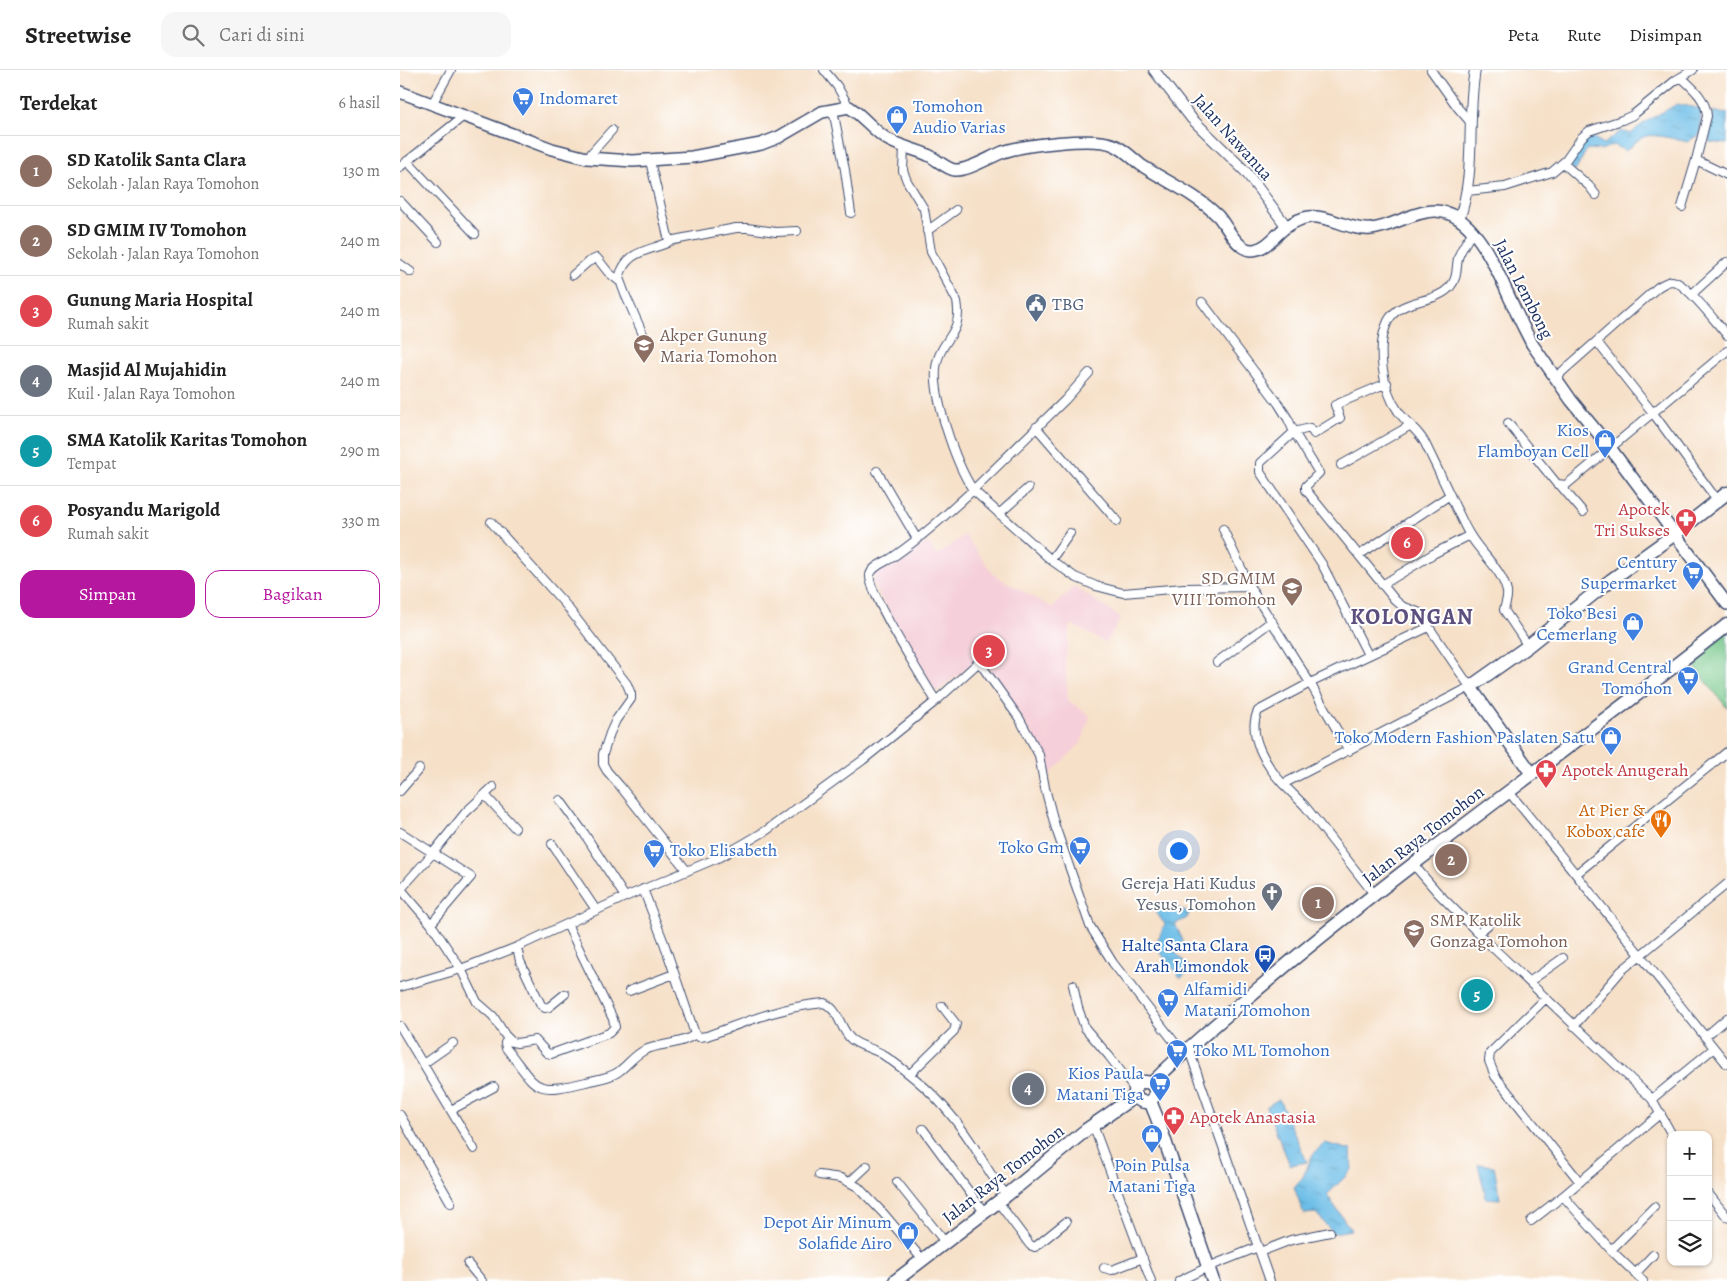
<!DOCTYPE html>
<html lang="id">
<head>
<meta charset="utf-8">
<style>
  body { margin:0; font-family:Alegreya,serif; background:#f6f6f6; color:#222 }
  .controls { position:absolute; right:15px; bottom:15px; display:grid; overflow:hidden; border-radius:10px; box-shadow:0 1px 4px #0004 }
  .controls button { width:45px; height:45px; display:grid; place-items:center; padding:0; border:0; border-bottom:1px solid #e0e0e0; background:#fff; color:#222; font:25px sans-serif }
  .you { position:absolute; left:778px; top:780px; width:18px; height:18px; margin:-12px; border:4px solid #fff; border-radius:50%; background:#1a73e8; box-shadow:0 0 0 8px #1a73e833 }
  .badge { display:grid; place-items:center; width:32px; height:32px; border-radius:50%; background:#b5179e; color:#fff; font-size:16px; font-weight:700 }
  .pin { position:absolute; translate:-50% -50%; border:2px solid #fff; box-shadow:0 1px 5px #0006 }
  .list { margin:0; padding:0; list-style:none }
  h2 { display:flex; justify-content:space-between; align-items:center; height:65px; margin:0; padding:0 20px; font-size:21px }
  h2 small { font-size:16px; font-weight:400; color:#767676 }
  .list li { display:grid; grid-template-columns:32px 1fr auto; gap:15px; align-items:center; box-sizing:border-box; height:70px; padding:0 20px; border-top:1px solid #e0e0e0 }
  .list b { display:block; font-size:19px; white-space:nowrap }
  .list p { margin:0; font-size:16px; white-space:nowrap; color:#767676 }
  .list em { font-size:16px; font-style:normal; color:#767676 }
  .actions { display:flex; gap:10px; padding:15px 20px }
  .actions a { flex:1; padding:11px 0; border:1px solid #b5179e; border-radius:15px; text-align:center; font-size:18px; color:#b5179e }
  .actions .main { background:#b5179e; color:#fff }
  .icon { flex:none; width:28px; height:28px; fill:none; stroke:currentColor; stroke-width:2; stroke-linecap:round; stroke-linejoin:round }
  .map { position:relative; flex:none; width:1327px; height:1211px; overflow:hidden }
  header { display:flex; align-items:center; gap:30px; box-sizing:border-box; height:70px; padding:0 25px; background:#fff; border-bottom:1px solid #e0e0e0 }
  header strong { font-size:24px }
  nav { display:flex; gap:28px; margin-inline-start:auto; font-size:18px }
  .search { width:350px; height:45px; background:#f6f6f6; display:flex; align-items:center; gap:12px; box-sizing:border-box; padding:0 18px; border-radius:15px; color:#767676; font-size:19px }
  main { display:flex }
  aside { flex:1; background:#fff }
  .map>svg:first-child { display:block }
</style>
</head>
<body>
<header>
<strong>Streetwise</strong>
<div class="search"><svg class="icon" aria-label="search" viewBox="0 0 24 24"><circle cx="10" cy="10" r="6"/><path d="M15 15l6 6"/></svg>Cari di sini</div>
<nav><a>Peta</a><a>Rute</a><a>Disimpan</a></nav>
</header>
<main>
<aside>
<h2>Terdekat<small>6 hasil</small></h2>
<ul class="list">
<li><span class="badge" style="background:#8d6e63">1</span><div><b>SD Katolik Santa Clara</b><p>Sekolah · Jalan Raya Tomohon</p></div><em>130 m</em></li>
<li><span class="badge" style="background:#8d6e63">2</span><div><b>SD GMIM IV Tomohon</b><p>Sekolah · Jalan Raya Tomohon</p></div><em>240 m</em></li>
<li><span class="badge" style="background:#e0444e">3</span><div><b>Gunung Maria Hospital</b><p>Rumah sakit</p></div><em>240 m</em></li>
<li><span class="badge" style="background:#6b7280">4</span><div><b>Masjid Al Mujahidin</b><p>Kuil · Jalan Raya Tomohon</p></div><em>240 m</em></li>
<li><span class="badge" style="background:#0f9aa8">5</span><div><b>SMA Katolik Karitas Tomohon</b><p>Tempat</p></div><em>290 m</em></li>
<li><span class="badge" style="background:#e0444e">6</span><div><b>Posyandu Marigold</b><p>Rumah sakit</p></div><em>330 m</em></li>
</ul>
<div class="actions"><a class="main">Simpan</a><a>Bagikan</a></div>
</aside>
<div class="map">
<svg width="1327" height="1211" viewBox="0 0 1327 1211">
  <defs>
    <pattern id="water-ripples" width="26" height="14" patternUnits="userSpaceOnUse" patternTransform="scale(1.25)"><rect width="26" height="14" fill="#6cbde7"/><path d="M2 4q2-2 4 0t4 0M15 11q2-2 4 0t4 0" fill="none" stroke="#589abe"/></pattern>
  </defs>
  <rect width="100%" height="100%" fill="#fff"/>
  <filter id="ink" filterUnits="userSpaceOnUse"><feTurbulence type="fractalNoise" baseFrequency=".02" numOctaves="2"/><feDisplacementMap in="SourceGraphic" scale="10" xChannelSelector="R" yChannelSelector="G"/><feConvolveMatrix kernelMatrix="1 2 1 2 8 2 1 2 1" color-interpolation-filters="sRGB"/></filter>
  <filter id="wash" filterUnits="userSpaceOnUse"><feTurbulence type="fractalNoise" baseFrequency=".0096" numOctaves="4" result="noise"/><feDisplacementMap in="SourceGraphic" scale="20" xChannelSelector="R" yChannelSelector="G"/><feGaussianBlur stdDeviation="1.12" result="paint"/><feColorMatrix in="noise" values="0 0 0 0 0 0 0 0 0 0 0 0 0 0 0 0 0 1.4 0 .05"/><feComposite in="paint" operator="in"/></filter>
  <g filter="url(#wash)">
    <rect width="100%" height="100%" fill="#f6e0c8"/>
    <!-- built -->
    <path fill="#f5cfd9" d="M 565,465 L 594,505 L 653,538 L 674,516 L 721,548 L 706,573 L 671,554 L 665,592 L 668,630 L 690,646 L 681,673 L 646,708 L 633,667 L 583,588 L 574,593 L 536,622 L 473,514 L 475,504 L 527,472 L 537,485 Z"/>
    <!-- green -->
    <path fill="#77c88a" stroke="#497c74" d="M 1327,555 L 1327,638 L 1287,587 Z"/>
    <!-- water -->
    <path fill="url(#water-ripples)" stroke="#4476a2" d="M 1277,34 L 1301,39 L 1300,64 L 1287,72 C 1277,69 1255,64 1246,66 C 1238,69 1232,75 1226,81 L 1213,75 L 1201,80 L 1187,79 L 1176,100 L 1168,96 L 1181,76 L 1190,66 L 1204,74 L 1221,61 L 1231,64 C 1243,51 1262,43 1277,34 Z
      M 1314,41 L 1325,44 L 1327,42 L 1327,74 L 1309,72 Z
      M 756,833 L 768,842 L 778,838 L 789,843 L 787,848 L 775,854 L 783,871 L 775,882 L 791,899 L 781,908 L 755,876 L 765,854 L 752,838 Z
      M 879,1029 L 907,1092 L 890,1095 L 866,1037 Z
      M 925,1073 L 951,1080 L 952,1100 L 927,1125 L 951,1160 L 933,1163 L 916,1143 L 904,1144 L 894,1117 L 903,1107 L 913,1084 Z
      M 1078,1094 L 1094,1096 L 1100,1129 L 1086,1128 Z"/>
  </g>
  <g filter="url(#ink)">
    <g fill="none" stroke-linecap="round" stroke-linejoin="round">
      <!-- minor casing -->
      <g stroke="#3c4a6e" stroke-width="10">
        <path id="minor" d="M 424,0 L 437,16 L 449,37
          M 1031,0 L 1058,38 L 1071,53
          M 1281,7 C 1293,18 1306,29 1307,46 L 1296,90 L 1282,137
          M 32,34 L 51,0
          M 433,40 L 445,100 L 451,143
          M 504,77 L 503,101 L 507,111 L 524,139 L 531,182 L 557,231 C 563,264 543,267 537,292 C 530,322 556,394 573,420 L 665,330 L 689,303
          M 187,88 L 212,60
          M 1296,90 L 1327,105
          M 7,91 L 75,164
          M 1163,93 L 1189,116 L 1196,125
          M 0,97 L 65,45
          M 1067,121 L 1105,117 L 1152,102 L 1166,90 L 1182,67 L 1189,61 L 1222,50 L 1233,45 L 1276,10 L 1293,0
          M 0,131 L 38,172
          M 527,161 L 556,140
          M 1073,162 C 1067,170 1061,179 1058,188 C 1056,198 1058,208 1050,217 C 1033,235 1001,227 988,251 C 976,275 982,319 998,341 C 1006,353 1018,360 1025,373 C 1035,394 1046,416 1056,438 C 1061,447 1064,456 1070,465 C 1081,484 1102,499 1107,522 C 1108,528 1105,535 1104,540 L 1128,576
          M 269,171 L 336,158 L 347,158 L 376,162 L 397,161
          M 0,194 L 11,202
          M 173,205 L 188,192 L 197,188 L 208,202 L 219,211
          M 1292,224 L 1327,192
          M 802,232 L 878,333 L 888,349 L 894,362 L 860,393 L 860,402 L 922,494 L 968,585
          M 246,271 L 225,224 L 219,208 C 226,181 245,182 267,173 L 269,171 L 250,91
          M 1197,272 L 1253,343 L 1317,430
          M 1155,308 L 1258,217 C 1262,215 1267,211 1272,211 C 1286,212 1317,254 1327,265
          M 987,313 L 935,335 L 940,348 L 914,364 L 910,358 L 894,362 L 919,403 L 906,416 L 906,420 L 995,530 L 1002,536 L 1020,543 L 1029,557
          M 1108,353 L 1157,414 L 1166,415 L 1327,281
          M 636,357 L 717,451
          M 941,395 L 1011,355
          M 477,401 L 517,469
          M 1160,415 L 1183,442
          M 599,444 L 628,418
          M 91,452 L 165,534 L 227,614 L 231,624 L 231,629 L 216,650 L 210,663 L 203,684 L 203,694 L 207,701 L 220,716 L 287,801
          M 823,459 L 850,517
          M 959,485 L 1050,425
          M 651,490 L 670,463
          M 982,515 L 1033,484 L 1070,465
          M 817,592 L 872,551
          M 536,631 C 525,613 466,519 470,505 C 472,496 486,492 493,487 C 522,467 547,444 573,420 L 651,490 L 675,507 L 696,516 L 723,523 L 784,518 L 850,517 L 910,613 L 949,681
          M 883,714 C 868,698 846,665 858,641 L 910,613 L 1029,557 L 1070,617 L 883,714 L 905,736 L 974,824
          M 0,721 L 19,699
          M 1108,721 C 1183,811 1254,904 1327,994
          M 85,725 L 115,758
          M 160,730 L 184,763 L 225,827
          M 0,762 L 71,807 L 31,854
          M 152,774 L 196,840
          M 1013,794 L 1038,823 L 1088,873 L 1252,1029 L 1272,1065
          M 1176,804 L 1327,682
          M 0,818 L 31,854 L 61,899 L 77,932 L 93,946 L 105,965 L 112,972 L 117,973 L 135,970 L 147,983 L 151,984 L 209,963 L 215,957 L 213,949 L 167,854
          M 1,819 L 33,783 L 66,742 L 93,717
          M 243,819 L 264,873 L 295,964 L 299,967 L 307,966 C 348,951 380,937 424,933 C 439,939 440,959 451,969 C 459,976 472,978 482,984 C 504,999 527,1017 545,1038 C 558,1053 571,1071 581,1088 C 589,1101 596,1114 607,1125
          M 1078,863 L 1088,855
          M 117,877 L 120,891 L 141,935 L 145,938 L 149,937 L 165,924
          M 1129,912 L 1163,888
          M 673,915 L 678,938 L 685,958 L 709,986 L 735,1020
          M 0,917 L 61,899 L 117,877 L 225,827 L 320,787 L 345,773 L 367,760 L 463,690 L 536,631 L 579,592 L 619,648 L 639,685 L 645,718 L 655,756 L 690,856 L 713,893 L 782,982
          M 229,921 L 274,904
          M 1146,928 L 1090,983 L 1089,991 L 1095,1006 L 1180,1112
          M 0,956 L 74,1079
          M 1174,956 L 1221,901 L 1327,814
          M 1305,967 L 1327,948
          M 108,969 L 105,973 L 106,978 C 138,1018 131,1025 186,1012 C 196,1009 210,1008 218,1002 C 228,995 234,985 245,980 C 260,973 282,975 295,964
          M 788,977 L 870,1211
          M 23,994 L 53,973
          M 510,1004 L 554,961 L 556,954 L 542,936
          M 1252,1029 L 1314,978
          M 51,1040 L 94,1017
          M 0,1045 L 51,1133
          M 693,1055 L 751,1211
          M 523,1059 L 584,1142
          M 419,1105 L 441,1108 L 458,1117 L 484,1144 L 522,1189
          M 450,1112 L 467,1096
          M 497,1112 L 545,1172
          M 1308,1123 L 1327,1147
          M 598,1132 L 630,1175 L 635,1177 L 666,1152
          M 1131,1151 L 1163,1126
          M 1211,1180 L 1254,1137
          M 860,1182 L 891,1170 L 930,1162
          M 68,1194 L 82,1211
          M 704,1198 L 712,1200 L 743,1188
          M 1235,1204 L 1253,1185
          M 779,1211 L 808,1197 L 858,1177
          M 1243,1211 L 1211,1180 L 1163,1126 L 1261,1043"/>
      </g>
      <!-- tertiary casing -->
      <g stroke="#3c4a6e" stroke-width="12">
        <path id="tertiary" d="M 754,0 L 792,49 L 846,102 L 887,157
          M 1059,149 C 1077,101 1066,50 1075,0"/>
      </g>
      <!-- secondary casing -->
      <g stroke="#3c4a6e" stroke-width="14">
        <path id="secondary" d="M 0,22 L 152,79 L 187,88 L 233,91 L 292,87 L 361,74 L 379,67 L 422,42 L 449,37 C 463,46 473,60 487,69 C 500,77 516,79 530,86 C 537,90 547,99 555,100 C 568,101 590,87 603,82 C 624,75 694,66 714,75 C 725,80 732,88 741,95 C 767,112 796,124 818,146 C 827,156 837,180 852,180 C 866,180 876,164 886,157 C 892,153 902,148 909,147 C 930,145 950,161 971,159 C 992,157 1013,141 1035,141 C 1075,141 1098,203 1112,233 C 1118,247 1125,260 1132,274 L 1171,330 L 1211,379 L 1327,534"/>
      </g>
      <!-- primary casing -->
      <g stroke="#3c4a6e" stroke-width="15">
        <path id="primary" d="M 1132,704 L 1070,617 L 1128,576 L 1211,510 L 1275,464 L 1327,423"/>
      </g>
      <!-- trunk casing -->
      <g stroke="#3c4a6e" stroke-width="15">
        <path id="trunk" d="M735 1022a10 10 0 1 1 20 0a10 10 0 1 1-20 0Z
          M 751,1014 C 795,970 843,932 890,892 C 1032,775 1183,669 1327,555
          M 750,1031 L 757,1048 L 813,1211
          M 495,1211 L 607,1125 L 686,1060 L 735,1026"/>
      </g>
      <!-- minor -->
      <use href="#minor" stroke="#fff" stroke-width="8"/>
      <!-- tertiary -->
      <use href="#tertiary" stroke="#fff" stroke-width="10"/>
      <!-- secondary -->
      <use href="#secondary" stroke="#fff" stroke-width="11"/>
      <!-- primary -->
      <use href="#primary" stroke="#fff" stroke-width="12"/>
      <!-- trunk -->
      <use href="#trunk" stroke="#fff" stroke-width="12"/>
    </g>
  </g>
  <!-- icons -->
  <defs>
    <g id="supermarket-pin" transform="scale(1.125)"><path d="M0 17L-7.5 6A9.5 9.5 0 1 1 7.5 6Z" fill="#3f7fe0" stroke="#fff"/><path d="M-6-5.5h2.5l.6 2H6L4.5 2H-2.5L-4.4-4H-6ZM-1.5 3.2a1.3 1.3 0 1 0 .1 0ZM3 3.2a1.3 1.3 0 1 0 .1 0Z" fill="#fff"/></g>
    <g id="shop-pin" transform="scale(1.125)"><path d="M0 17L-7.5 6A9.5 9.5 0 1 1 7.5 6Z" fill="#3f7fe0" stroke="#fff"/><path d="M-5-2.5h2.3a2.7 3.5 0 0 1 5.4 0H5L5.5 6h-11ZM-1.5-2.5h3a1.5 2.3 0 0 0-3 0Z" fill="#fff"/></g>
    <g id="civic-pin" transform="scale(1.125)"><path d="M0 17L-7.5 6A9.5 9.5 0 1 1 7.5 6Z" fill="#5c6f8a" stroke="#fff"/><path d="M-.6-6.5H3V-4.5H.6V-3L4-1V1h2V6H-6V1h2V-1L-.6-3ZM-1.2 2.5V6h2.4V2.5Z" fill="#fff"/></g>
    <g id="university-pin" transform="scale(1.125)"><path d="M0 17L-7.5 6A9.5 9.5 0 1 1 7.5 6Z" fill="#8d6e63" stroke="#fff"/><path d="M0-5L7-2L0 1L-7-2ZM-4 1L0 2.5L4 1V4Q0 6-4 4Z" fill="#fff"/></g>
    <g id="pharmacy-pin" transform="scale(1.125)"><path d="M0 17L-7.5 6A9.5 9.5 0 1 1 7.5 6Z" fill="#e0444e" stroke="#fff"/><path d="M-2-6h4v4h4v4h-4v4h-4v-4h-4v-4h4Z" fill="#fff"/></g>
    <g id="school-pin" transform="scale(1.125)"><path d="M0 17L-7.5 6A9.5 9.5 0 1 1 7.5 6Z" fill="#8d6e63" stroke="#fff"/><path d="M0-5L7-2L0 1L-7-2ZM-4 1L0 2.5L4 1V4Q0 6-4 4Z" fill="#fff"/></g>
    <g id="restaurant-pin" transform="scale(1.125)"><path d="M0 17L-7.5 6A9.5 9.5 0 1 1 7.5 6Z" fill="#e8710a" stroke="#fff"/><path d="M-5-6h1v4h1v-4h1v4h1v-4h1v5L-1.5 .5V6h-2V.5L-5-1ZM5-6V6H3V1.5H1.5Q1.5-4 5-6Z" fill="#fff"/></g>
    <g id="church-pin" transform="scale(1.125)"><path d="M0 17L-7.5 6A9.5 9.5 0 1 1 7.5 6Z" fill="#6b7280" stroke="#fff"/><path d="M-1.2-6h2.4v3.5h3.3v2.4h-3.3V6h-2.4V-.1h-3.3v-2.4h3.3Z" fill="#fff"/></g>
    <g id="bus-pin" transform="scale(1.125)"><path d="M0 17L-7.5 6A9.5 9.5 0 1 1 7.5 6Z" fill="#1a4fb4" stroke="#fff"/><path d="M-5-6H5V4H4V6H2V4H-2V6H-4V4H-5ZM-3.5-4V0h7V-4ZM-3.5 1.2v1.5H-2V1.2ZM2 1.2v1.5H3.5V1.2Z" fill="#fff"/></g>
  </defs>
  <g fill-rule="evenodd">
    <use href="#supermarket-pin" x="123" y="28"/>
    <use href="#shop-pin" x="497" y="46"/>
    <use href="#civic-pin" x="636" y="234"/>
    <use href="#university-pin" x="244" y="275"/>
    <use href="#shop-pin" x="1205" y="370"/>
    <use href="#pharmacy-pin" x="1286" y="449"/>
    <use href="#supermarket-pin" x="1293" y="502"/>
    <use href="#school-pin" x="892" y="518"/>
    <use href="#shop-pin" x="1233" y="553"/>
    <use href="#supermarket-pin" x="1288" y="607"/>
    <use href="#shop-pin" x="1211" y="667"/>
    <use href="#pharmacy-pin" x="1146" y="700"/>
    <use href="#restaurant-pin" x="1261" y="750"/>
    <use href="#supermarket-pin" x="680" y="777"/>
    <use href="#supermarket-pin" x="254" y="780"/>
    <use href="#church-pin" x="872" y="823"/>
    <use href="#school-pin" x="1014" y="860"/>
    <use href="#bus-pin" x="865" y="885"/>
    <use href="#supermarket-pin" x="768" y="929"/>
    <use href="#supermarket-pin" x="777" y="980"/>
    <use href="#supermarket-pin" x="760" y="1013"/>
    <use href="#pharmacy-pin" x="774" y="1047"/>
    <use href="#shop-pin" x="752" y="1065"/>
    <use href="#shop-pin" x="508" y="1162"/>
  </g>
  <g text-anchor="middle" dominant-baseline="central" stroke-width="4" stroke-linejoin="round" paint-order="stroke">
    <!-- shop labels -->
    <g font-size="18" fill="#366cbe" stroke="#fff" text-anchor="end">
      <text x="139" y="28" text-anchor="start">Indomaret</text>
      <text x="513" y="36" text-anchor="start">Tomohon<tspan x="513" dy="21">Audio Varias</tspan></text>
      <text x="1189" y="360">Kios<tspan x="1189" dy="21">Flamboyan Cell</tspan></text>
      <text x="1277" y="492">Century<tspan x="1277" dy="21">Supermarket</tspan></text>
      <text x="1217" y="543">Toko Besi<tspan x="1217" dy="21">Cemerlang</tspan></text>
      <text x="1272" y="597">Grand Central<tspan x="1272" dy="21">Tomohon</tspan></text>
      <text x="1195" y="667">Toko Modern Fashion Paslaten Satu</text>
      <text x="664" y="777">Toko Gm</text>
      <text x="270" y="780" text-anchor="start">Toko Elisabeth</text>
      <text x="784" y="919" text-anchor="start">Alfamidi<tspan x="784" dy="21">Matani Tomohon</tspan></text>
      <text x="793" y="980" text-anchor="start">Toko ML Tomohon</text>
      <text x="744" y="1003">Kios Paula<tspan x="744" dy="21">Matani Tiga</tspan></text>
      <text x="752" y="1095" text-anchor="middle">Poin Pulsa<tspan x="752" dy="21">Matani Tiga</tspan></text>
      <text x="492" y="1152">Depot Air Minum<tspan x="492" dy="21">Solafide Airo</tspan></text>
    </g>
    <!-- street labels -->
    <g font-size="18" fill="#1b2f5e" stroke="#fff">
      <text transform="translate(833 67) rotate(48)">Jalan Nawanua</text>
      <text transform="translate(1124 219) rotate(63)">Jalan Lembong</text>
      <text transform="translate(1023 765) rotate(-38)">Jalan Raya Tomohon</text>
      <text transform="translate(603 1104) rotate(-38)">Jalan Raya Tomohon</text>
    </g>
    <!-- service labels -->
    <g font-size="18" fill="#4e5e75" stroke="#fff" text-anchor="start">
      <text x="652" y="234">TBG</text>
    </g>
    <!-- education labels -->
    <g font-size="18" fill="#785e54" stroke="#fff" text-anchor="start">
      <text x="260" y="265">Akper Gunung<tspan x="260" dy="21">Maria Tomohon</tspan></text>
      <text x="876" y="508" text-anchor="end">SD GMIM<tspan x="876" dy="21">VIII Tomohon</tspan></text>
      <text x="1030" y="850">SMP Katolik<tspan x="1030" dy="21">Gonzaga Tomohon</tspan></text>
    </g>
    <!-- health labels -->
    <g font-size="18" fill="#be3a42" stroke="#fff" text-anchor="start">
      <text x="1270" y="439" text-anchor="end">Apotek<tspan x="1270" dy="21">Tri Sukses</tspan></text>
      <text x="1162" y="700">Apotek Anugerah</text>
      <text x="790" y="1047">Apotek Anastasia</text>
    </g>
    <!-- food labels -->
    <g font-size="18" fill="#c56008" stroke="#fff" text-anchor="end">
      <text x="1245" y="740">At Pier &amp;<tspan x="1245" dy="21">Kobox cafe</tspan></text>
    </g>
    <!-- worship labels -->
    <g font-size="18" fill="#5b616d" stroke="#fff" text-anchor="end">
      <text x="856" y="813">Gereja Hati Kudus<tspan x="856" dy="21">Yesus, Tomohon</tspan></text>
    </g>
    <!-- transit labels -->
    <g font-size="18" fill="#164399" stroke="#fff" text-anchor="end">
      <text x="849" y="875">Halte Santa Clara<tspan x="849" dy="21">Arah Limondok</tspan></text>
    </g>
    <!-- district labels -->
    <g font-size="22" font-weight="bold" letter-spacing="1" fill="#5d507f" stroke="#fff">
      <text x="1012" y="547">KOLONGAN</text>
    </g>
  </g>
</svg>
<div class="controls">
<button>+</button>
<button>−</button>
<button><svg class="icon" aria-label="layers" viewBox="0 0 24 24"><path d="M12 4l9 5-9 5-9-5zM3 14l9 5 9-5"/></svg></button>
</div>
<div class="you"></div>
<div class="pin badge" style="left:918px;top:833px;background:#8d6e63">1</div>
<div class="pin badge" style="left:1051px;top:790px;background:#8d6e63">2</div>
<div class="pin badge" style="left:589px;top:581px;background:#e0444e">3</div>
<div class="pin badge" style="left:628px;top:1019px;background:#6b7280">4</div>
<div class="pin badge" style="left:1077px;top:925px;background:#0f9aa8">5</div>
<div class="pin badge" style="left:1007px;top:473px;background:#e0444e">6</div>
</div>
</main>
</body>
</html>
